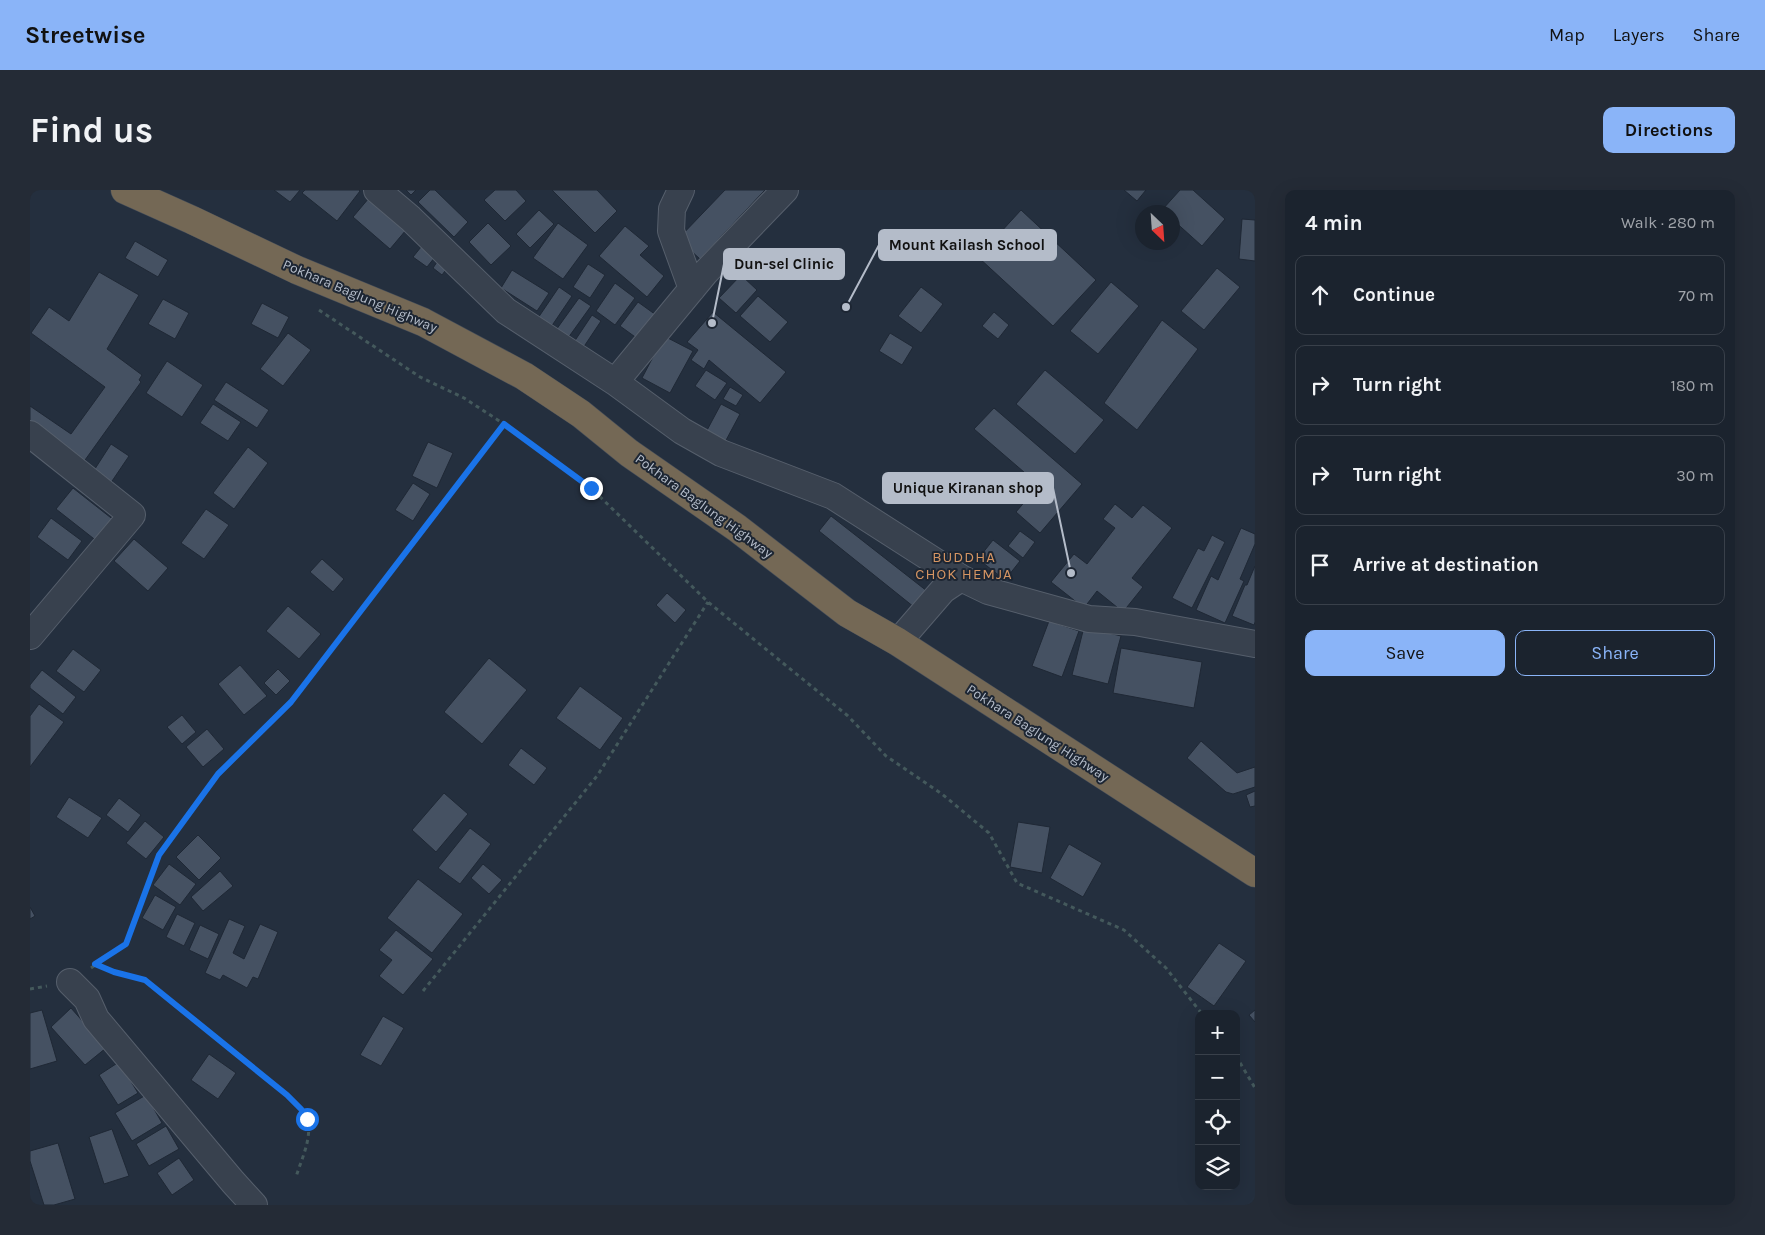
<!DOCTYPE html>
<html lang="en">
<head>
<meta charset="utf-8">
<style>
  body { margin:0; font-family:Karla,sans-serif; background:#242b36; color:#f1f3f6 }
  .controls { position:absolute; right:15px; bottom:15px; display:grid; overflow:hidden; border-radius:10px; box-shadow:0 5px 20px #0002 }
  .controls button { width:45px; height:45px; display:grid; place-items:center; padding:0; border:0; border-bottom:1px solid #39404a; background:#1b232e; color:#f1f3f6; font:25px sans-serif }
  .compass { position:absolute; left:1105px; top:15px; width:45px; height:45px; border-radius:50%; background:#1b232e; box-shadow:0 5px 20px #0002; rotate:155deg }
  .stop { position:absolute; width:15px; height:15px; margin:-11px; border:4px solid #1a73e8; border-radius:50%; background:#fff }
  .stop.end { background:#1a73e8; border-color:#fff; box-shadow:0 1px 5px #0008 }
  .list { margin:0; padding:0; list-style:none }
  h2 { display:flex; justify-content:space-between; align-items:center; height:65px; margin:0; padding:0 20px; font-size:21px }
  h2 small { font-size:16px; font-weight:400; color:#a0a4aa }
  .list li { display:grid; grid-template-columns:32px 1fr auto; gap:15px; align-items:center; box-sizing:border-box; height:80px; margin:0 10px 10px; padding:0 10px; border:1px solid #39404a; border-radius:10px }
  .list b { display:block; font-size:19px; white-space:nowrap }
  .list em { font-size:16px; font-style:normal; color:#a0a4aa }
  .actions { display:flex; gap:10px; padding:15px 20px }
  .actions a { flex:1; padding:11px 0; border:1px solid #8ab4f8; border-radius:10px; text-align:center; font-size:18px; color:#8ab4f8 }
  .actions .main { background:#8ab4f8; color:#111 }
  .icon { flex:none; width:28px; height:28px; fill:none; stroke:currentColor; stroke-width:2; stroke-linecap:round; stroke-linejoin:round }
  .map { position:relative; flex:none; width:1225px; height:1015px; overflow:hidden; border-radius:10px }
  header { display:flex; align-items:center; gap:30px; box-sizing:border-box; height:70px; padding:0 25px; background:#8ab4f8; color:#111 }
  header strong { font-size:24px }
  nav { display:flex; gap:28px; margin-inline-start:auto; font-size:18px }
  .intro { display:flex; align-items:center; justify-content:space-between; box-sizing:border-box; height:120px; padding:0 30px }
  h1 { margin:0; font-size:35px }
  .button { padding:12px 22px; border-radius:10px; background:#8ab4f8; color:#111; font-size:18px; font-weight:700 }
  main { display:flex; gap:30px; padding:0 30px }
  aside { flex:1; background:#1b232e; border-radius:10px; box-shadow:0 5px 20px #0002 }
  .map>svg:first-child { display:block }
</style>
</head>
<body>
<header>
<strong>Streetwise</strong>
<nav><a>Map</a><a>Layers</a><a>Share</a></nav>
</header>
<div class="intro"><h1>Find us</h1><a class="button">Directions</a></div>
<main>
<div class="map">
<svg width="1225" height="1015" viewBox="0 0 1225 1015">
  <rect width="100%" height="100%" fill="#242f3e"/>
  <!-- building -->
  <path fill="#455162" stroke="#1f2835" d="M 244,0 L 270,0 L 260,12 Z
    M 275,0 L 329,0 L 330,1 L 307,31 L 272,3 Z
    M 376,0 L 386,0 L 381,5 Z
    M 400,0 L 405,0 L 438,32 L 424,47 L 388,12 Z
    M 465,0 L 486,0 L 496,11 L 475,31 L 454,10 Z
    M 522,0 L 567,0 L 587,21 L 565,43 Z
    M 695,0 L 735,0 L 670,69 L 648,49 Z
    M 1094,0 L 1116,0 L 1107,11 Z
    M 1150,0 L 1163,0 L 1195,29 L 1172,56 L 1142,29 L 1142,22 L 1135,22 L 1132,20 Z
    M 339,8 L 376,40 L 360,59 L 323,27 Z
    M 509,20 L 524,34 L 500,58 L 486,44 Z
    M 991,20 L 1066,90 L 1023,136 L 948,67 Z
    M 1212,29 L 1225,30 L 1225,71 L 1209,69 Z
    M 458,33 L 481,56 L 461,75 L 439,52 Z
    M 528,33 L 558,55 L 533,89 L 503,68 Z
    M 595,36 L 619,56 L 610,65 L 634,86 L 617,107 L 569,66 Z
    M 105,51 L 138,70 L 128,87 L 95,68 Z
    M 395,52 L 409,62 L 397,77 L 383,67 Z
    M 411,66 L 421,73 L 412,85 L 403,78 Z
    M 558,74 L 575,85 L 560,108 L 543,97 Z
    M 1187,78 L 1210,97 L 1174,140 L 1151,121 Z
    M 482,80 L 519,103 L 507,121 L 471,98 Z
    M 69,82 L 109,105 L 77,159 L 112,185 L 109,190 L 111,192 L 50,277 L 0,241 L 0,216 L 41,244 L 75,197 L 1,143 L 19,117 L 39,131 Z
    M 711,85 L 727,100 L 706,123 L 689,108 Z
    M 1081,92 L 1109,116 L 1068,164 L 1040,141 Z
    M 585,93 L 605,108 L 585,135 L 566,121 Z
    M 529,97 L 542,106 L 521,137 L 508,128 Z
    M 891,97 L 913,114 L 891,143 L 868,126 Z
    M 728,106 L 758,132 L 740,152 L 710,126 Z
    M 549,108 L 561,116 L 538,148 L 526,140 Z
    M 133,109 L 159,123 L 145,149 L 118,134 Z
    M 608,112 L 626,125 L 608,149 L 590,136 Z
    M 232,113 L 259,127 L 248,148 L 221,134 Z
    M 683,122 L 756,182 L 730,213 L 679,170 L 674,179 L 661,170 L 668,160 L 657,152 Z
    M 964,122 L 979,135 L 968,149 L 952,136 Z
    M 562,125 L 571,131 L 553,158 L 544,152 Z
    M 1132,130 L 1168,159 L 1107,240 L 1074,213 Z
    M 258,143 L 281,160 L 253,196 L 230,179 Z
    M 860,143 L 883,157 L 872,175 L 849,161 Z
    M 634,146 L 663,161 L 640,203 L 612,188 Z
    M 137,171 L 173,195 L 152,227 L 116,203 Z
    M 676,180 L 697,193 L 685,210 L 665,196 Z
    M 1015,180 L 1074,230 L 1045,264 L 986,214 Z
    M 196,192 L 239,220 L 227,238 L 184,210 Z
    M 700,197 L 713,205 L 706,216 L 693,209 Z
    M 183,214 L 211,232 L 198,251 L 170,233 Z
    M 691,214 L 710,224 L 694,254 L 675,244 Z
    M 964,218 L 1052,294 L 1010,343 L 986,322 L 1009,295 L 944,239 Z
    M 398,252 L 423,263 L 407,298 L 382,286 Z
    M 81,254 L 99,266 L 78,297 L 61,285 Z
    M 218,257 L 238,273 L 204,319 L 183,303 Z
    M 383,293 L 400,304 L 383,331 L 365,320 Z
    M 43,298 L 85,331 L 68,352 L 26,319 Z
    M 1085,314 L 1102,328 L 1113,315 L 1142,338 L 1102,388 L 1113,397 L 1093,422 L 1067,401 L 1054,418 L 1021,392 L 1044,364 L 1057,374 L 1085,338 L 1073,329 Z
    M 176,319 L 199,335 L 174,369 L 151,353 Z
    M 801,326 L 902,405 L 889,421 L 789,341 Z
    M 21,328 L 52,351 L 38,370 L 7,347 Z
    M 1211,338 L 1225,344 L 1225,354 L 1210,389 L 1214,391 L 1195,433 L 1166,420 L 1181,386 L 1188,390 Z
    M 990,341 L 1005,352 L 993,368 L 978,356 Z
    M 1182,345 L 1195,352 L 1162,418 L 1142,408 L 1168,358 L 1174,361 Z
    M 104,349 L 138,378 L 118,401 L 84,371 Z
    M 963,350 L 990,371 L 975,390 L 948,369 Z
    M 292,369 L 314,389 L 303,402 L 280,382 Z
    M 1225,376 L 1225,432 L 1224,435 L 1202,426 L 1215,395 L 1217,395 Z
    M 637,403 L 656,420 L 645,433 L 626,415 Z
    M 258,416 L 291,444 L 269,469 L 236,441 Z
    M 1019,431 L 1049,441 L 1032,487 L 1002,476 Z
    M 1054,437 L 1091,446 L 1078,494 L 1042,485 Z
    M 1091,458 L 1172,472 L 1164,518 L 1083,503 Z
    M 43,459 L 71,480 L 54,502 L 26,481 Z
    M 459,468 L 497,500 L 452,554 L 414,522 Z
    M 210,475 L 237,506 L 214,525 L 188,494 Z
    M 248,479 L 260,491 L 246,505 L 234,493 Z
    M 12,480 L 46,507 L 33,524 L 0,498 L 0,495 Z
    M 550,496 L 593,528 L 570,560 L 526,528 Z
    M 9,514 L 34,532 L 0,577 L 0,526 Z
    M 152,525 L 166,542 L 152,554 L 137,537 Z
    M 177,539 L 194,559 L 173,577 L 156,557 Z
    M 1171,551 L 1207,583 L 1225,577 L 1225,597 L 1203,604 L 1196,602 L 1157,568 Z
    M 491,558 L 517,578 L 504,595 L 478,575 Z
    M 1225,601 L 1225,616 L 1220,617 L 1216,605 Z
    M 414,603 L 438,624 L 406,662 L 382,640 Z
    M 39,607 L 72,628 L 58,648 L 26,627 Z
    M 89,608 L 111,625 L 98,642 L 76,625 Z
    M 115,631 L 134,647 L 116,669 L 96,653 Z
    M 988,632 L 1020,637 L 1012,683 L 980,677 Z
    M 440,638 L 461,654 L 430,694 L 408,678 Z
    M 168,645 L 191,668 L 169,690 L 146,667 Z
    M 1039,654 L 1072,673 L 1053,707 L 1020,688 Z
    M 139,674 L 166,694 L 150,715 L 123,695 Z
    M 453,674 L 472,690 L 459,704 L 441,688 Z
    M 190,681 L 203,696 L 173,721 L 161,707 Z
    M 388,689 L 433,724 L 402,763 L 357,728 Z
    M 125,705 L 146,717 L 133,740 L 112,728 Z
    M 0,717 L 5,726 L 0,729 Z
    M 147,724 L 165,733 L 154,756 L 136,747 Z
    M 199,729 L 215,736 L 203,763 L 214,769 L 230,734 L 248,742 L 228,789 L 223,787 L 217,798 L 193,785 L 190,790 L 175,783 Z
    M 170,735 L 189,744 L 178,769 L 159,760 Z
    M 366,740 L 403,769 L 373,805 L 349,786 L 362,770 L 349,760 Z
    M 1189,753 L 1216,771 L 1184,816 L 1157,797 Z
    M 41,818 L 76,858 L 55,875 L 21,837 Z
    M 12,820 L 27,871 L 0,879 L 0,823 Z
    M 1225,820 L 1225,832 L 1219,825 Z
    M 353,826 L 374,838 L 351,876 L 330,865 Z
    M 179,864 L 206,883 L 188,909 L 161,890 Z
    M 89,872 L 108,903 L 88,915 L 69,885 Z
    M 116,905 L 132,933 L 102,951 L 85,923 Z
    M 136,936 L 149,959 L 119,976 L 106,954 Z
    M 82,939 L 99,986 L 74,994 L 59,947 Z
    M 28,953 L 45,1009 L 24,1015 L 14,1015 L 0,971 L 0,961 Z
    M 149,968 L 164,990 L 142,1005 L 127,983 Z"/>
  <g fill="none" stroke-linecap="round" stroke-linejoin="round">
    <!-- minor casing -->
    <g stroke="#565f6c" stroke-width="28">
      <path id="minor" d="M 347,0 L 380,28 L 476,121 L 585,192
        M 651,0 L 642,19 L 641,41 L 662,99
        M 755,0 L 675,83 L 585,192 L 652,241 L 691,263 L 803,306 L 931,388 L 958,401 L 1059,429 L 1105,432 L 1225,454
        M 0,244 L 102,325 L 0,446
        M 868,452 L 913,400 L 931,388
        M 40,792 L 57,809 L 66,829 L 203,992 L 224,1015"/>
    </g>
    <!-- highway casing -->
    <g stroke="#434c59" stroke-width="29">
      <path id="highway" d="M 95,0 L 162,30 L 267,80 L 393,132 L 494,186 L 551,224 L 599,263 L 707,338 L 817,423 L 868,452 L 1225,683"/>
    </g>
    <!-- path -->
    <path stroke="#44595c" stroke-width="3" stroke-dasharray="4 4" stroke-linecap="butt" d="M 474,234 L 561,298 L 678,412 L 818,526 L 856,566 L 912,604 L 959,643 L 987,693 L 1094,740 L 1136,778 L 1172,824
      M 65,775 L 84,782 L 115,789 L 257,905 C 264,912 274,920 277,929 C 283,947 271,970 266,987
      M 61,778 L 96,754 L 129,665 L 188,584 L 261,512 L 474,234 L 434,208 L 390,187 L 289,120
      M 0,799 L 17,796
      M 393,801 L 567,586 L 678,412
      M 1206,866 L 1225,898"/>
    <!-- minor -->
    <use href="#minor" stroke="#38414e" stroke-width="26"/>
    <!-- highway -->
    <use href="#highway" stroke="#746855" stroke-width="28"/>
  </g>
  <g fill="none" stroke-linecap="round" stroke-linejoin="round">
    <!-- route -->
    <path stroke="#1a73e8" stroke-width="6" d="M 277,929 L 271,919 L 257,905 L 115,790 L 84,782 L 65,774 L 96,754 L 129,665 L 188,584 L 261,512 L 474,234 L 561,298"/>
  </g>
  <g text-anchor="middle" dominant-baseline="central" stroke-width="4" stroke-linejoin="round" paint-order="stroke">
    <!-- street labels -->
    <g font-size="14" fill="#b4bcc9" stroke="#1d2633">
      <text transform="translate(330 106) rotate(23)">Pokhara Baglung Highway</text>
      <text transform="translate(674 316) rotate(36)">Pokhara Baglung Highway</text>
      <text transform="translate(1008 543) rotate(33)">Pokhara Baglung Highway</text>
    </g>
    <!-- neighbourhood labels -->
    <g font-size="15" letter-spacing="1" fill="#d59563" stroke="#1d2633">
      <text x="934" y="367">BUDDHA<tspan x="934" dy="17">CHOK HEMJA</tspan></text>
    </g>
  </g>
  <!-- callouts -->
  <path fill="none" stroke="#b4bcc9" stroke-width="2" d="M816 117L849 55M682 133L694 74M1041 383L1023 298"/>
  <g fill="#b4bcc9" stroke="#1d2633" stroke-width="2">
    <circle cx="816" cy="117" r="5"/>
    <circle cx="682" cy="133" r="5"/>
    <circle cx="1041" cy="383" r="5"/>
  </g>
  <g fill="#b4bcc9" stroke="#b4bcc9" stroke-width="2">
    <rect x="849" y="40" width="177" height="30" rx="5"/>
    <rect x="694" y="59" width="120" height="30" rx="5"/>
    <rect x="853" y="283" width="170" height="30" rx="5"/>
  </g>
  <g font-size="15" text-anchor="middle" font-weight="bold" fill="#111">
    <text x="937" y="60">Mount Kailash School</text>
    <text x="754" y="79">Dun-sel Clinic</text>
    <text x="938" y="303">Unique Kiranan shop</text>
  </g>
</svg>
<div class="controls">
<button>+</button>
<button>−</button>
<button><svg class="icon" aria-label="locate" viewBox="0 0 24 24"><circle cx="12" cy="12" r="6"/><path d="M12 2v4M12 18v4M2 12h4M18 12h4"/></svg></button>
<button><svg class="icon" aria-label="layers" viewBox="0 0 24 24"><path d="M12 4l9 5-9 5-9-5zM3 14l9 5 9-5"/></svg></button>
</div>
<svg class="compass" viewBox="-18 -18 36 36"><path d="M0-13l5 13h-10z" fill="#e53935"/><path d="M0 13l5-13h-10z" fill="#a0a4aa"/></svg>
<div class="stop" style="left:277px;top:929px"></div>
<div class="stop end" style="left:561px;top:298px"></div>
</div>
<aside>
<h2>4 min<small>Walk · 280 m</small></h2>
<ul class="list">
<li><svg class="icon" aria-label="ahead" viewBox="0 0 24 24"><path d="M12 20V5M6 11l6-6 6 6"/></svg><div><b>Continue</b></div><em>70 m</em></li>
<li><svg class="icon" aria-label="right" viewBox="0 0 24 24"><path d="M7 20v-9h11M14 6l5 5-5 5"/></svg><div><b>Turn right</b></div><em>180 m</em></li>
<li><svg class="icon" aria-label="right" viewBox="0 0 24 24"><path d="M7 20v-9h11M14 6l5 5-5 5"/></svg><div><b>Turn right</b></div><em>30 m</em></li>
<li><svg class="icon" aria-label="arrive" viewBox="0 0 24 24"><path d="M6 21V4h12l-3 4 3 4H6"/></svg><div><b>Arrive at destination</b></div></li>
</ul>
<div class="actions"><a class="main">Save</a><a>Share</a></div>
</aside>
</main>
</body>
</html>
